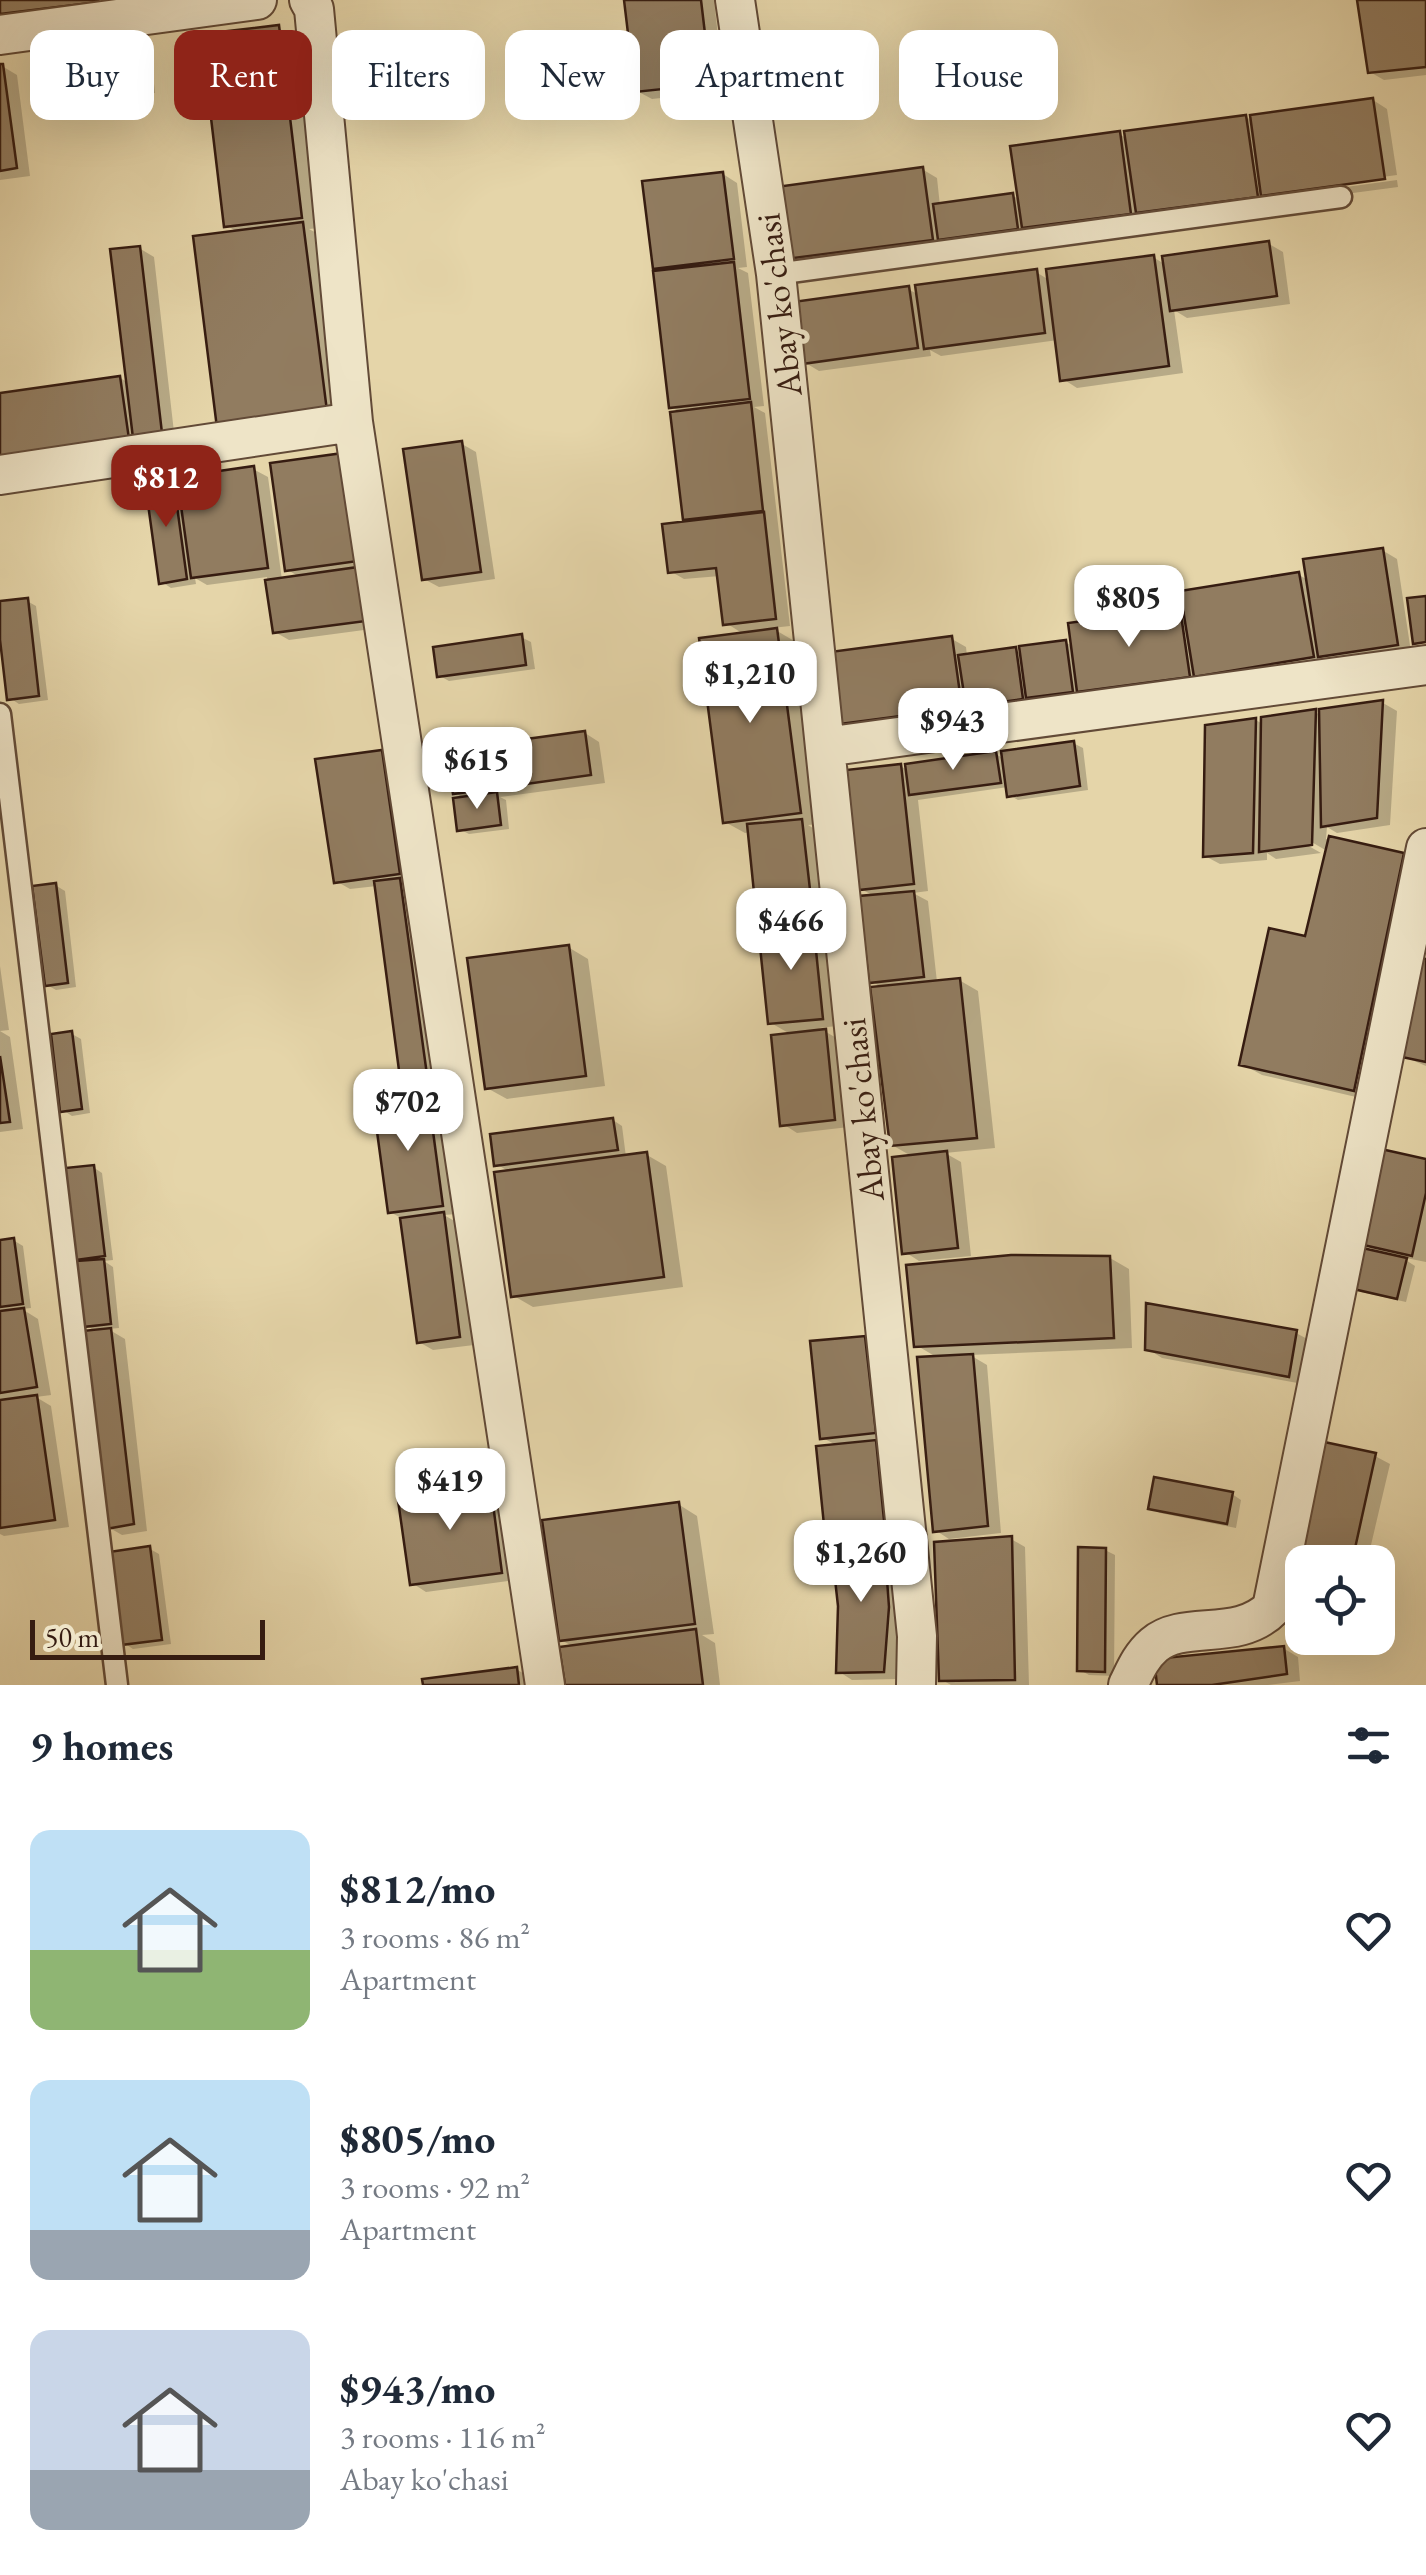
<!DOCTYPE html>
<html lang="en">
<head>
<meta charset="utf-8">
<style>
	body { margin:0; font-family:"EB Garamond",serif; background:#f6f6f7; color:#1f2937; height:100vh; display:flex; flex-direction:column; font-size:38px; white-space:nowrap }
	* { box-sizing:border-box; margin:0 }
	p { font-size:32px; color:#747a83 }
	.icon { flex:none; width:55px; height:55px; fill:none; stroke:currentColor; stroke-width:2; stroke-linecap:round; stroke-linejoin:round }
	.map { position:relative; height:1685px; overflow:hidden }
	.details { display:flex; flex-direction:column; background:#fff; flex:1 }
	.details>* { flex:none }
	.top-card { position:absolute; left:30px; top:30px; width:1368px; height:90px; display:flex; gap:20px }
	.tools { position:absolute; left:1285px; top:1545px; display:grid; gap:20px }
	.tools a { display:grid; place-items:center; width:110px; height:110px; border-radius:20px; background:#fff; box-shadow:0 10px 40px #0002; font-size:50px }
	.scale { position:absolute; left:30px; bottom:25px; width:235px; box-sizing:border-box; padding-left:10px; border:5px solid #361c11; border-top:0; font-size:28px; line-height:35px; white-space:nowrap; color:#361c11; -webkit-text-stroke:8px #eee4c7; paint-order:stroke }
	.price { position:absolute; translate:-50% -85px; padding:0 22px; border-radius:20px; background:#fff; color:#222; font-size:32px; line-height:65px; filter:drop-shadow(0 2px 5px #0008) }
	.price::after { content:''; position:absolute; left:50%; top:60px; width:30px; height:22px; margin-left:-15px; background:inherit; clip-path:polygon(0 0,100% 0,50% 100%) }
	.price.current { background:#8f2418; color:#fff }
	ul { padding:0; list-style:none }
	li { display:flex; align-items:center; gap:30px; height:250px; padding:0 30px }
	li span { display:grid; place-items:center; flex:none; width:280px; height:200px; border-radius:20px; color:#555 }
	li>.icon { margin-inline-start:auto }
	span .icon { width:120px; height:120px; fill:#fffc; stroke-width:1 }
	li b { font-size:42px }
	h2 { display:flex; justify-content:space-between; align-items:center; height:120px; padding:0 30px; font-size:42px }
	.chip { padding:0 35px; border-radius:20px; background:#fff; box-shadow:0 10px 40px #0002; font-size:35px; line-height:90px }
	.chip.current { background:#8f2418; color:#fff }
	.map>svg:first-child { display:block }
	.shadow { fill:#0003 }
	.building { fill:#917c60; stroke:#361c11; stroke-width:2.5 }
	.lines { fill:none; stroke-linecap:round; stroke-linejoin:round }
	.service-casing { stroke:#624a37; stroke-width:25 }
	.minor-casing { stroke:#624a37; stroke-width:42 }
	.service { stroke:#eee4c7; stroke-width:20 }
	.minor { stroke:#eee4c7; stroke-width:38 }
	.labels { text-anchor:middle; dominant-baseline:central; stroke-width:10; stroke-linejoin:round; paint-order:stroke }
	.street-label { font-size:35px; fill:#361c11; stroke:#eee4c7 }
</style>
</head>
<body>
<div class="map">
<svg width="1426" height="1685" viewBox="0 0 1426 1685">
	<rect width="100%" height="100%" fill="#e5d5a9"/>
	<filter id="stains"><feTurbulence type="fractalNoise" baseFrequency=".002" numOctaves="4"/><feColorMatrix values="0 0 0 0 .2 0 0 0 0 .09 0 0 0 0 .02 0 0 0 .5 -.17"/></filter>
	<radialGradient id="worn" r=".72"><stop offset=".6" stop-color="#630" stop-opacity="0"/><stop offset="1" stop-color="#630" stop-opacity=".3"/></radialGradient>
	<path class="shadow" d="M0,0H111L112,9L0,23Z
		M627,0H714L724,91L652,99L637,91Z
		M1360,0H1426V75L1384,80L1370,72Z
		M278,28L298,39L320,228L309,229L322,236L345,421L239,438V233L226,225Z
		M142,50L151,55L155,93L54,106L44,100Z
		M2,66L17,75L30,176L0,180Z
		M1373,100L1387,109L1397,175L1273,192V197L1397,180L1398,187L1039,235L1026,228L1027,233L803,266L788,258L922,169L937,178L940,206L1013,196L1021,200L1119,134L1128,139L1246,117L1253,121Z
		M723,174L737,183L747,267L738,268L748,273L764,406L754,407L765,413L790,626L772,628L796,642L820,824L808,825L816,830L826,923L814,925L827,932L837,1026L819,1028L840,1040L849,1127L797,1133L783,1124L792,1035L771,1023L773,928L760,920L750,832L745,833L725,822L745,635L726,623L720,576L684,579L670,571L694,523L685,518L682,413L671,407L665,273L655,267Z
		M1269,244L1283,252L1290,304L1187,318L1174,310L1183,373L1077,388L1063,379L1058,340L941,356L930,350L931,356L819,371L804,362L908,289L919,295L1036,272L1049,280L1153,257L1166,265Z
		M139,248L154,257L175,441L0,466V395L120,378L129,383Z
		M462,444L476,452L495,579L439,587L424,579Z
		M342,456L379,628L289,640L275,632L267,577L207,585L195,578L196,584L171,588L162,582L172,480L180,485L253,469L268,477L282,580L301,578L288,570Z
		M1382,550L1397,559L1411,652L1334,664L1326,659L1327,664L1094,699L1081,691L1082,696L1038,702L1031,698V703L857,731L842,723L952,639L966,647L967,656L1015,650L1023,654L1065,642L1074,647L1179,610L1186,614L1299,575L1308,580Z
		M27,601L36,606L48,700L19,704L10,698L0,604Z
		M521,637L531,642L535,669L449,681L440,676Z
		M1383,703L1397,711L1390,825L1337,833L1327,827L1326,839L1404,855L1423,866L1373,1101L1262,1075L1242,1064L1306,939L1327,851L1303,837L1300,841L1321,853L1276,859L1267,853V860L1220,864L1205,856L1256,720L1264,725L1315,712L1322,716V711Z
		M585,733L599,742L605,783L500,797L506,800L509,829L469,834L459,829L465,799L455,793Z
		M1073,743L1083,748L1088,790L1018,800L1009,795L1008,787L918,800L928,891L913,893L928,901L937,982L959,980L978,991L995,1148L945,1153L961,1162L971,1256L919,1261L905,1252L913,1157L892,1145L883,988L871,981L876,897L861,889L901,766L908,771L996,754L1004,759Z
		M381,752L396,761L413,881L404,883L414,889L440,1082L417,1085L403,1076L377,886L350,889L336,881Z
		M55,885L65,891L76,987L56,990L47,985Z
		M568,947L588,959L605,1086L507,1099L487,1088Z
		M1426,961V1066L1400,1055Z
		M0,966L9,1030L0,1031L10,1037L23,1129L0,1132Z
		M72,1034L81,1039L90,1113L72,1116L63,1110Z
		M428,1097L442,1105L457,1214L444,1215L458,1223L474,1345L433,1350L419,1342L403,1219L390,1212Z
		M613,1120L622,1126L626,1157L647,1155L666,1166L683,1287L533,1307L514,1296L510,1172L496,1164Z
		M1426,1161V1262L1401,1257L1415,1266L1406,1302L1361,1292L1352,1286L1381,1254L1362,1243Z
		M93,1167L102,1173L113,1260L104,1261L113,1267L119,1328L108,1329L125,1339L147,1531L122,1535L108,1527L97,1332L85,1325L86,1263L78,1258Z
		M13,1240L23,1246L31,1308L22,1309L38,1319L51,1395L36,1397L51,1406L69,1527L4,1536L0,1534V1242Z
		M1110,1258L1129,1269L1132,1348L970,1355L987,1365L1001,1533L949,1539L935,1530L938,1358L916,1345Z
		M1296,1333L1311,1341L1303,1384L1162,1358L1148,1349Z
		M864,1339L879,1347L889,1441L875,1442L890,1451L899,1537L879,1539L898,1549L902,1616L898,1679L852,1680L838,1671L845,1544L827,1534L838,1446L823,1438Z
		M1317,1443L1375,1456L1390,1464L1367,1562H1302V1600L1287,1591Z
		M489,1484L504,1492L515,1580L426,1592L412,1583Z
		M1232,1494L1241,1500L1236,1528L1160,1513L1151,1508Z
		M678,1504L697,1516L714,1634L702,1635L715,1643L720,1685H567L574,1647L561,1640Z
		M1011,1539L1025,1547L1029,1685H951L942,1680Z
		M150,1549L159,1554L171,1644L133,1649L124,1643Z
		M1105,1550L1115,1555L1114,1676L1089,1675L1080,1670Z
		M1283,1648L1298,1657L1300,1681L1268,1685H1160Z
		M516,1669L531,1678L532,1685H425Z"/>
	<path class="building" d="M0,0H98L99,2L0,14Z
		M624,0H701L711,84L635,92Z
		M1357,0H1426V67L1368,73Z
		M279,25L302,218L224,227L201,34Z
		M142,47L147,89L42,102L37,61Z
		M0,64H3L17,168L0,171Z
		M1373,98L1385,179L1261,196L1250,115Z
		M1246,115L1258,197L1136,213L1124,131Z
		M1120,131L1131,214L1022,228L1010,146Z
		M923,167L933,240L786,259L776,187Z
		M723,172L734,259L653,269L642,181Z
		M1013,193L1018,229L938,240L933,204Z
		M303,222L327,411L217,428L193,236Z
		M1269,241L1277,296L1170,311L1162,256Z
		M140,246L162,433L133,438L110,249Z
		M1154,255L1169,366L1060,381L1046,269Z
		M734,262L750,399L669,408L653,271Z
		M1037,269L1045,333L924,349L915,285Z
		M909,286L918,348L802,364L793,302Z
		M120,376L129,439L0,457V393Z
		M751,402L763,511L683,520L670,412Z
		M462,441L481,572L422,580L403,449Z
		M343,453L358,561L285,571L270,463Z
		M254,466L268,568L191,578L177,477Z
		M173,477L187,579L159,584L145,482Z
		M764,512L776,619L723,625L716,568L668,573L662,524Z
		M1383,548L1398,645L1318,657L1303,559Z
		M358,567L366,621L273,633L265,580Z
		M1299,572L1314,657L1194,677L1180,591Z
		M1426,596V642L1413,644L1407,598Z
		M28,598L39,696L7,700L0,640V601Z
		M1180,608L1190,677L1077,692L1068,623Z
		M777,628L801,813L723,823L699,638Z
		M522,634L526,665L437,677L433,647Z
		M952,636L962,708L840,724L830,652Z
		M1066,640L1073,692L1026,698L1019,646Z
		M1016,647L1023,699L966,707L958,655Z
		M1383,700L1377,818L1321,827L1319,709Z
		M1316,709L1312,845L1259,852L1261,717Z
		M1256,718L1253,853L1203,857L1205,725Z
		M585,731L591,775L453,794L446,750Z
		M1074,741L1080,786L1007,797L1001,751Z
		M382,750L400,874L334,883L315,759Z
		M996,751L1001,783L909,795L905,764Z
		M901,764L914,884L859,890L846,770Z
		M497,792L501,825L457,831L453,798Z
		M802,819L813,916L757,922L747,824Z
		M1329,836L1404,853L1354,1091L1239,1065L1269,928L1305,936Z
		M400,878L427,1075L400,1078L374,881Z
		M56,883L68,983L45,986L32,886Z
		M914,891L924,977L869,983L859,896Z
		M813,921L823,1019L768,1024L758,927Z
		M569,945L586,1076L485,1089L467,958Z
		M1418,957L1426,959V1062L1397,1056Z
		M960,978L977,1138L890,1146L870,987Z
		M826,1029L835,1120L780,1126L771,1035Z
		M72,1031L82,1109L60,1112L51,1034Z
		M0,1056L10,1122L0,1123Z
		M428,1094L443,1206L388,1213L373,1102Z
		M613,1118L618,1150L494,1166L490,1134Z
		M1381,1149L1426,1159V1193L1412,1256L1359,1244Z
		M947,1151L958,1248L902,1254L892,1157Z
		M647,1152L664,1277L511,1297L494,1172Z
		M94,1165L105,1256L76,1260L65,1168Z
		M444,1212L460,1337L417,1343L400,1218Z
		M14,1238L23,1304L0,1307V1240Z
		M1358,1247L1407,1258L1397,1299L1349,1288Z
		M1011,1255L1110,1256L1114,1338L914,1347L906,1265Z
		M104,1259L111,1324L83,1327L76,1261Z
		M1146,1303L1297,1330L1289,1377L1145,1350Z
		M24,1308L37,1387L0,1393V1311Z
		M111,1328L134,1524L106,1529L82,1331Z
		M865,1336L876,1433L820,1439L810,1341Z
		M973,1354L988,1526L933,1532L917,1357Z
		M37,1395L55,1520L0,1528V1400Z
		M876,1440L885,1530L825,1535L816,1446Z
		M1315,1440L1376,1453L1352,1562H1302V1598L1284,1593Z
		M1154,1477L1233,1492L1227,1524L1148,1509Z
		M490,1481L502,1573L410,1585L397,1493Z
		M679,1502L695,1624L559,1641L542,1520Z
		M1012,1536L1015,1680L939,1681L934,1542Z
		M884,1538L889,1607L884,1672L836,1673L838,1606L831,1543Z
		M150,1546L162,1640L121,1645L109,1552Z
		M1078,1547L1106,1548L1105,1672L1077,1671Z
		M696,1629L703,1685H565L559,1647Z
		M1284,1646L1287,1674L1212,1685H1157L1154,1659Z
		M517,1667L519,1685H423L422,1679Z"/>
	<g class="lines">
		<defs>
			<path id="service" d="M776,274L1341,197
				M0,714L117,1685"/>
			<path id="minor" d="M309,0L314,9L353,422L545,1685
				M735,0L776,274L917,1636L916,1685
				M0,35L257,0
				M0,475L353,422
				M825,747L1426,665
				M1128,1685C1135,1671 1141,1656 1154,1645C1184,1619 1238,1643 1272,1608L1426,848"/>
		</defs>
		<use href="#service" class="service-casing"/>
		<use href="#minor" class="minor-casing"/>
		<use href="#service" class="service"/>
		<use href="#minor" class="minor"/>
	</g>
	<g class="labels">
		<g class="street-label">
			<text transform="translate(778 305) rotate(-97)">Abay ko'chasi</text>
			<text transform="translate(862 1110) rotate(-96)">Abay ko'chasi</text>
		</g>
	</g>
	<rect width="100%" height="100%" filter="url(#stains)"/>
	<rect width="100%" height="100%" fill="url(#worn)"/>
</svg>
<div class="tools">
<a><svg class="icon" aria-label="locate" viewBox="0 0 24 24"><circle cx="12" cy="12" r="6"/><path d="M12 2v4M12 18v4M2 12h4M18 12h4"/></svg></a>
</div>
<div class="scale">50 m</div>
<b class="price current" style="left:166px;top:530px">$812</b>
<b class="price" style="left:1129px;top:650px">$805</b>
<b class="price" style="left:750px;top:726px">$1,210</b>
<b class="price" style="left:953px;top:773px">$943</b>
<b class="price" style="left:477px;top:812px">$615</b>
<b class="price" style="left:791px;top:973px">$466</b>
<b class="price" style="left:408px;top:1154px">$702</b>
<b class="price" style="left:450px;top:1533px">$419</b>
<b class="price" style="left:861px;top:1605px">$1,260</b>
<div class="top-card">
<a class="chip">Buy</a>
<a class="chip current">Rent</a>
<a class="chip">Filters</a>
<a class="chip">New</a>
<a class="chip">Apartment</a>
<a class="chip">House</a>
</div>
</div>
<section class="details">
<h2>9 homes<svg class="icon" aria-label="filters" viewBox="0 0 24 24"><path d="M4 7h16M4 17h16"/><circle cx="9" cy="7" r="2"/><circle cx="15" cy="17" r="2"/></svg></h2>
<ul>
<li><span style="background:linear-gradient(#bfe0f5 60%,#8fb573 0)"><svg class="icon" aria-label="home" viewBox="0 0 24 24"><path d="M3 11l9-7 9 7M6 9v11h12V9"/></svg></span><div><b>$812/mo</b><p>3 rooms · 86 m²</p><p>Apartment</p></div><svg class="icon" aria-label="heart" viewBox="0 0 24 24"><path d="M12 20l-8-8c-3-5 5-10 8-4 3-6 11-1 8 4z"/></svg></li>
<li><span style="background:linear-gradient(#bfe0f5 75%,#9aa5b1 0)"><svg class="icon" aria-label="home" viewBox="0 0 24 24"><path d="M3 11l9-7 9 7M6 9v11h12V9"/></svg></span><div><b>$805/mo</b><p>3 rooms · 92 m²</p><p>Apartment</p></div><svg class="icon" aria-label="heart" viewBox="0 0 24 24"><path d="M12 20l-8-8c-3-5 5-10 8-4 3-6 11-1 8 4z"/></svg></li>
<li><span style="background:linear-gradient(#c9d6e8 70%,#9aa5b1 0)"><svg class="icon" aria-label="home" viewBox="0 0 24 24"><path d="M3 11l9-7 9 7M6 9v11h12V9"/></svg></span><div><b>$943/mo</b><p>3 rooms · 116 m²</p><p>Abay ko'chasi</p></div><svg class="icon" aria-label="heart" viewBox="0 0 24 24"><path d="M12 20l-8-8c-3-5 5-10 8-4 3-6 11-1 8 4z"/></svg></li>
</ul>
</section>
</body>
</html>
